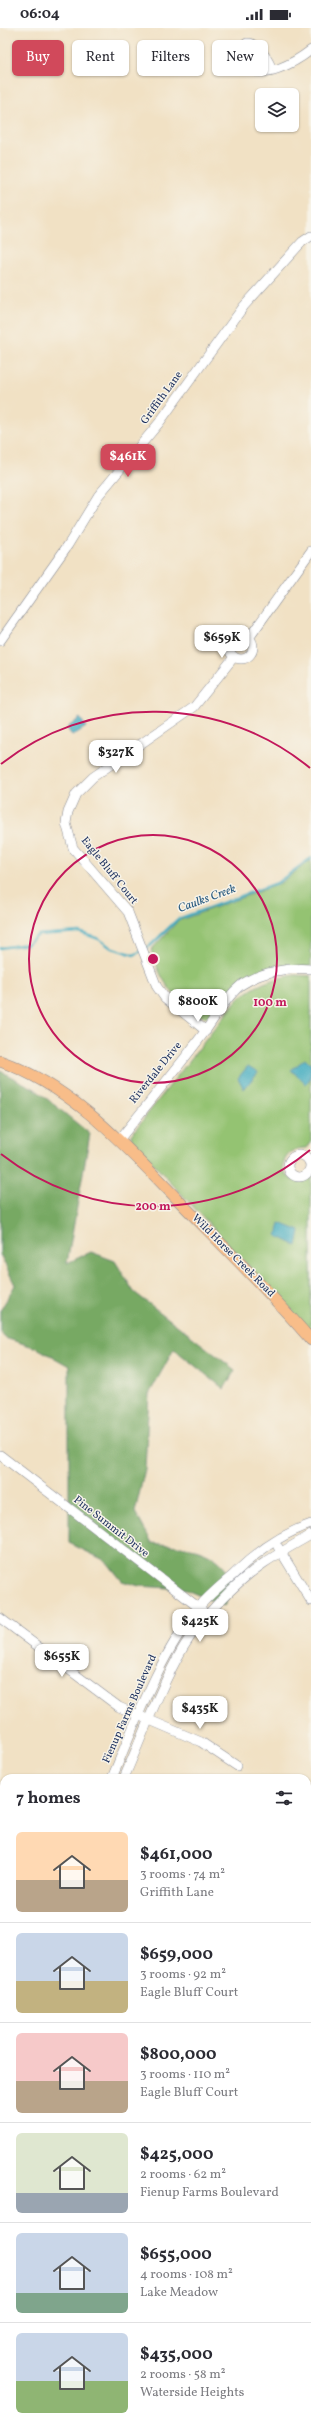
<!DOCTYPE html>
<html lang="en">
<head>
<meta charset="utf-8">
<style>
	body { margin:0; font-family:Vollkorn,serif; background:#f7f7f7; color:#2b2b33; height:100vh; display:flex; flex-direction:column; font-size:15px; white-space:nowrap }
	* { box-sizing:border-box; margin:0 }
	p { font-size:13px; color:#7c7c81 }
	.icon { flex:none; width:22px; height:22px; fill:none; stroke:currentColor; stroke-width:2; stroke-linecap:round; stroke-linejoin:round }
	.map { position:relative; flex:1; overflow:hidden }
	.side { position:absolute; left:0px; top:1746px; width:311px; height:656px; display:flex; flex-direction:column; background:#fff; border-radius:12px 12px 0 0; box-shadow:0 1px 3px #0004 }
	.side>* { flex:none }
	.top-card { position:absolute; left:12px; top:12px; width:287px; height:36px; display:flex; gap:8px }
	.controls { position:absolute; left:255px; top:60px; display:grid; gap:8px }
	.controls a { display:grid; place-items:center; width:44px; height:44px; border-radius:6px; background:#fff; box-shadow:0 1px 3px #0004; font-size:20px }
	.price { position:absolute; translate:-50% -34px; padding:0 9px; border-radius:8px; background:#fff; color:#222; font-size:13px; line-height:26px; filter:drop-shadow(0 1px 2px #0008) }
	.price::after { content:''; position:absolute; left:50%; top:24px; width:12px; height:9px; margin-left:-6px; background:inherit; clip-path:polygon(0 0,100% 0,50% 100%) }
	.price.on { background:#d1495b; color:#fff }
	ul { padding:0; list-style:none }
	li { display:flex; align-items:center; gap:12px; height:100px; padding:0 16px }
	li+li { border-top:1px solid #e1e1e2 }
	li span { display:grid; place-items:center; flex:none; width:112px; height:80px; border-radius:6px; color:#555 }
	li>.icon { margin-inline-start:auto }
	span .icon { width:48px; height:48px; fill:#fffc; stroke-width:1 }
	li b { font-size:17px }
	h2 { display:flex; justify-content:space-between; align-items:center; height:48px; padding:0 16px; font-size:17px }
	.chip { padding:0 14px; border-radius:6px; background:#fff; box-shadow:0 1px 3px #0004; font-size:14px; line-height:36px }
	.chip.on { background:#d1495b; color:#fff }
	.status { display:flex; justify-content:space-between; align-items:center; height:28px; padding:0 20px; background:#fff; direction:ltr }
	.status svg { height:11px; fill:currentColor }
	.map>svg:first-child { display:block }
	.green { fill:#94c372; stroke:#587968 }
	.forest { fill:#77a964; stroke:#496c61 }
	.water { fill:#40abc0; stroke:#2e6d8f }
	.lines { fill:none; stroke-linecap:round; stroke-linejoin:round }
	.stream { stroke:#40abc0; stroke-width:2.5 }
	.minor-casing { stroke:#868891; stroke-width:10 }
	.major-casing { stroke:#868891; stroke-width:12 }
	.minor { stroke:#fff; stroke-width:9 }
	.major { stroke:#f8bd89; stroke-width:11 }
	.ring { fill:none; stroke:#c2185b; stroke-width:2 }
	.labels { text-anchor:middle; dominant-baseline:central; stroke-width:3; stroke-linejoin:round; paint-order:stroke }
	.street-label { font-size:11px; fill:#1b2f5e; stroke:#f7f3e8 }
	.water-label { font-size:12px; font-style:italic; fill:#285a80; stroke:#f7f3e8 }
	.centre { fill:#c2185b; stroke:#f7f3e8; stroke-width:2 }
	.ring-label { font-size:12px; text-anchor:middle; font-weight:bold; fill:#c2185b; stroke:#f7f3e8; stroke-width:3; stroke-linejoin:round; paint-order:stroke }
</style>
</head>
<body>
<div class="status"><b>06:04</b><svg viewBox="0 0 49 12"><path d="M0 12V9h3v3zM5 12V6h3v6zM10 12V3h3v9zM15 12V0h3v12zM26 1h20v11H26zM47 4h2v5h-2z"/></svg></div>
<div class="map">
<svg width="311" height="2402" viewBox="0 0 311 2402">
	<rect width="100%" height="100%" fill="#f7f3e8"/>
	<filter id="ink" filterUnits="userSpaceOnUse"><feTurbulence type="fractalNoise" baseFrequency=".025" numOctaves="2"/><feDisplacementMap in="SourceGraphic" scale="8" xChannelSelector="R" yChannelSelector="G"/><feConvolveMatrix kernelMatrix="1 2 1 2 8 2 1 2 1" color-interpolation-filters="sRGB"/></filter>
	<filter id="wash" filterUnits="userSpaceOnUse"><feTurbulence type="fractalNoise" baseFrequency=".012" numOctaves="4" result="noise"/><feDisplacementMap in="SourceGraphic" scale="16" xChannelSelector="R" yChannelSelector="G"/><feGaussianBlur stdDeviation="0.9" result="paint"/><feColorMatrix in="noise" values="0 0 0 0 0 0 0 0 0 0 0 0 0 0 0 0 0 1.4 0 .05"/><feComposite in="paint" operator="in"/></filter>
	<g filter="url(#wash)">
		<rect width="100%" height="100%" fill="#f1e1c4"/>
		<path class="green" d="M311,832V938L268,941L210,988C197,994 171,965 165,954C159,945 155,933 151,922L178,893L279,856Z
			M295,947L311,948V1115L307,1120C286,1119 274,1141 293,1152L307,1151L311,1147V1305L132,1113L131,1107L237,972C257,956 270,951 295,947Z"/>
		<path class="forest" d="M0,1043L35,1061L90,1106L67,1235L91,1224L115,1233L134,1264L235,1342L224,1361L174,1321L149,1366L145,1441L135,1484L152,1515C191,1520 215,1517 236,1556L224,1578L184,1561L139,1558L122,1553L106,1533L69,1515V1338L37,1320L5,1310L0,1304V1283L15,1257L0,1226Z
			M311,2322V2402H198L201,2398H307V2323Z
			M0,2365L4,2366V2398H129L131,2402H0Z"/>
		<path class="water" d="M80,690L86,699L72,708L67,700Z
			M305,1031L311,1037V1049L306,1056L291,1042Z
			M248,1038L258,1044L244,1061L238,1050Z
			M280,1195L300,1203L297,1218L277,1208Z
			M311,1831V2286L307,2290V1832Z"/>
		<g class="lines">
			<path class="stream" d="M0,920L27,916L38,907L79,904L99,911L110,919L134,927L150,918L178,891L277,855L311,830"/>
		</g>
	</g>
	<g filter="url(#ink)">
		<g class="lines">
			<defs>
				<path id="minor" d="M272,41C268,32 259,14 247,15L242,19C239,25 241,32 245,37C261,55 297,33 311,22
					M229 619a12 12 0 1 1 24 0a12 12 0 1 1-24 0Z
					M249,610L311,523
					M0,613L68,517L98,468L159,395L244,278L302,214L311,208
					M206,1003L165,970L157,959L128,884L73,820L66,795L68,784L76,766L93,749L194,679L234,629
					M119,1112C148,1075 178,1040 206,1002C217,987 226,969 241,957C260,944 288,939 311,941
					M288 1138a11 11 0 1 1 22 0a11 11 0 1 1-22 0Z
					M0,1427L202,1582
					M278,1519L311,1573
					M0,1590L119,1679L201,1714L237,1738
					M112,1750C135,1695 160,1626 198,1580C208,1568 221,1557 233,1547C255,1525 281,1506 311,1496
					M124,1750C143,1707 159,1661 183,1620C200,1591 236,1554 264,1535C279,1525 295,1516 311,1507
					M0,1926L4,1917
					M0,2055L4,2060"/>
				<path id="major" d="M0,1033C76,1060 129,1122 184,1178C227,1222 271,1265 311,1312"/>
			</defs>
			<use href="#minor" class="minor-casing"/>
			<use href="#major" class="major-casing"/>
			<use href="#minor" class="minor"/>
			<use href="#major" class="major"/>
		</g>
	</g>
	<g class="ring">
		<circle cx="153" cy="931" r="124"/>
		<path d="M310 1122A247 247 0 0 1 1 1126M1 736A247 247 0 0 1 310 740"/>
	</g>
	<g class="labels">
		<g class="street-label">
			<text transform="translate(162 370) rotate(-54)">Griffith Lane</text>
			<text transform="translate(109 843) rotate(51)">Eagle Bluff Court</text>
			<text transform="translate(156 1045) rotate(-51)">Riverdale Drive</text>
			<text transform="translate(233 1228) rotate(45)">Wild Horse Creek Road</text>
			<text transform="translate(111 1499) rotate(38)">Pine Summit Drive</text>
			<text transform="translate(130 1681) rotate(-66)">Fienup Farms Boulevard</text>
		</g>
		<g class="water-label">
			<text transform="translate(207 871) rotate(-20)">Caulks Creek</text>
		</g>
	</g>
	<circle cx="153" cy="931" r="6" class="centre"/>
	<g class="ring-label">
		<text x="270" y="978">100 m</text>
		<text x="153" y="1182">200 m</text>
	</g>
</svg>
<div class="controls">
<a><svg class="icon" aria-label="layers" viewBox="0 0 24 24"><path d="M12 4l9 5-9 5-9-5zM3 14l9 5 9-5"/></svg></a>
</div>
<b class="price on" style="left:128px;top:450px">$461K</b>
<b class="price" style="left:222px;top:631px">$659K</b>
<b class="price" style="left:116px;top:746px">$327K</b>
<b class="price" style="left:198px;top:995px">$800K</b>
<b class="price" style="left:200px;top:1615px">$425K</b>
<b class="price" style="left:62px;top:1650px">$655K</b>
<b class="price" style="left:200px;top:1702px">$435K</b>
<div class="top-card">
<a class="chip on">Buy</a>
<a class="chip">Rent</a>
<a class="chip">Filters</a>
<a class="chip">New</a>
</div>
<section class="side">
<h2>7 homes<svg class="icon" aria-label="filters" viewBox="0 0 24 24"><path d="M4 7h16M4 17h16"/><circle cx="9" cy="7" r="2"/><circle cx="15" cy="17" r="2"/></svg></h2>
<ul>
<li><span style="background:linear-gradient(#ffd9b3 60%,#b9a48a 0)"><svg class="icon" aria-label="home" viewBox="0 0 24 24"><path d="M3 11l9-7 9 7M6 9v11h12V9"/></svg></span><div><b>$461,000</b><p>3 rooms · 74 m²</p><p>Griffith Lane</p></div></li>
<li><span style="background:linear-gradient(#c9d6e8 60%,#c2b280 0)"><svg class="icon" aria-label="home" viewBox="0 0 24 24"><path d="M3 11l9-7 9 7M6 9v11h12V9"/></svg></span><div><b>$659,000</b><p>3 rooms · 92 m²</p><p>Eagle Bluff Court</p></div></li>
<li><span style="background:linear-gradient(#f6c9c9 60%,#b9a48a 0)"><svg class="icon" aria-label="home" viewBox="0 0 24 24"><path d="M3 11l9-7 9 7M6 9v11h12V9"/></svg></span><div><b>$800,000</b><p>3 rooms · 110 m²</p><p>Eagle Bluff Court</p></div></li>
<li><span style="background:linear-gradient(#dfe7d0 75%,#9aa5b1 0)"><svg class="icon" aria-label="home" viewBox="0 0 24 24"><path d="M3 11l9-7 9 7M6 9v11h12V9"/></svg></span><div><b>$425,000</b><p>2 rooms · 62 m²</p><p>Fienup Farms Boulevard</p></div></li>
<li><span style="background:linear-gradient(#c9d6e8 75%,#7fa58c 0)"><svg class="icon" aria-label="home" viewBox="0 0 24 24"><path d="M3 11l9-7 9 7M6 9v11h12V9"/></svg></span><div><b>$655,000</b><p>4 rooms · 108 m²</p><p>Lake Meadow</p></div></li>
<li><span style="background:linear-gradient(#c9d6e8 60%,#8fb573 0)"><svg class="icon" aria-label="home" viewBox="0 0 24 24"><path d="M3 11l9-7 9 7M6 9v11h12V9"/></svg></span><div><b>$435,000</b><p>2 rooms · 58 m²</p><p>Waterside Heights</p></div></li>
</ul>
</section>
</div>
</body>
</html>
